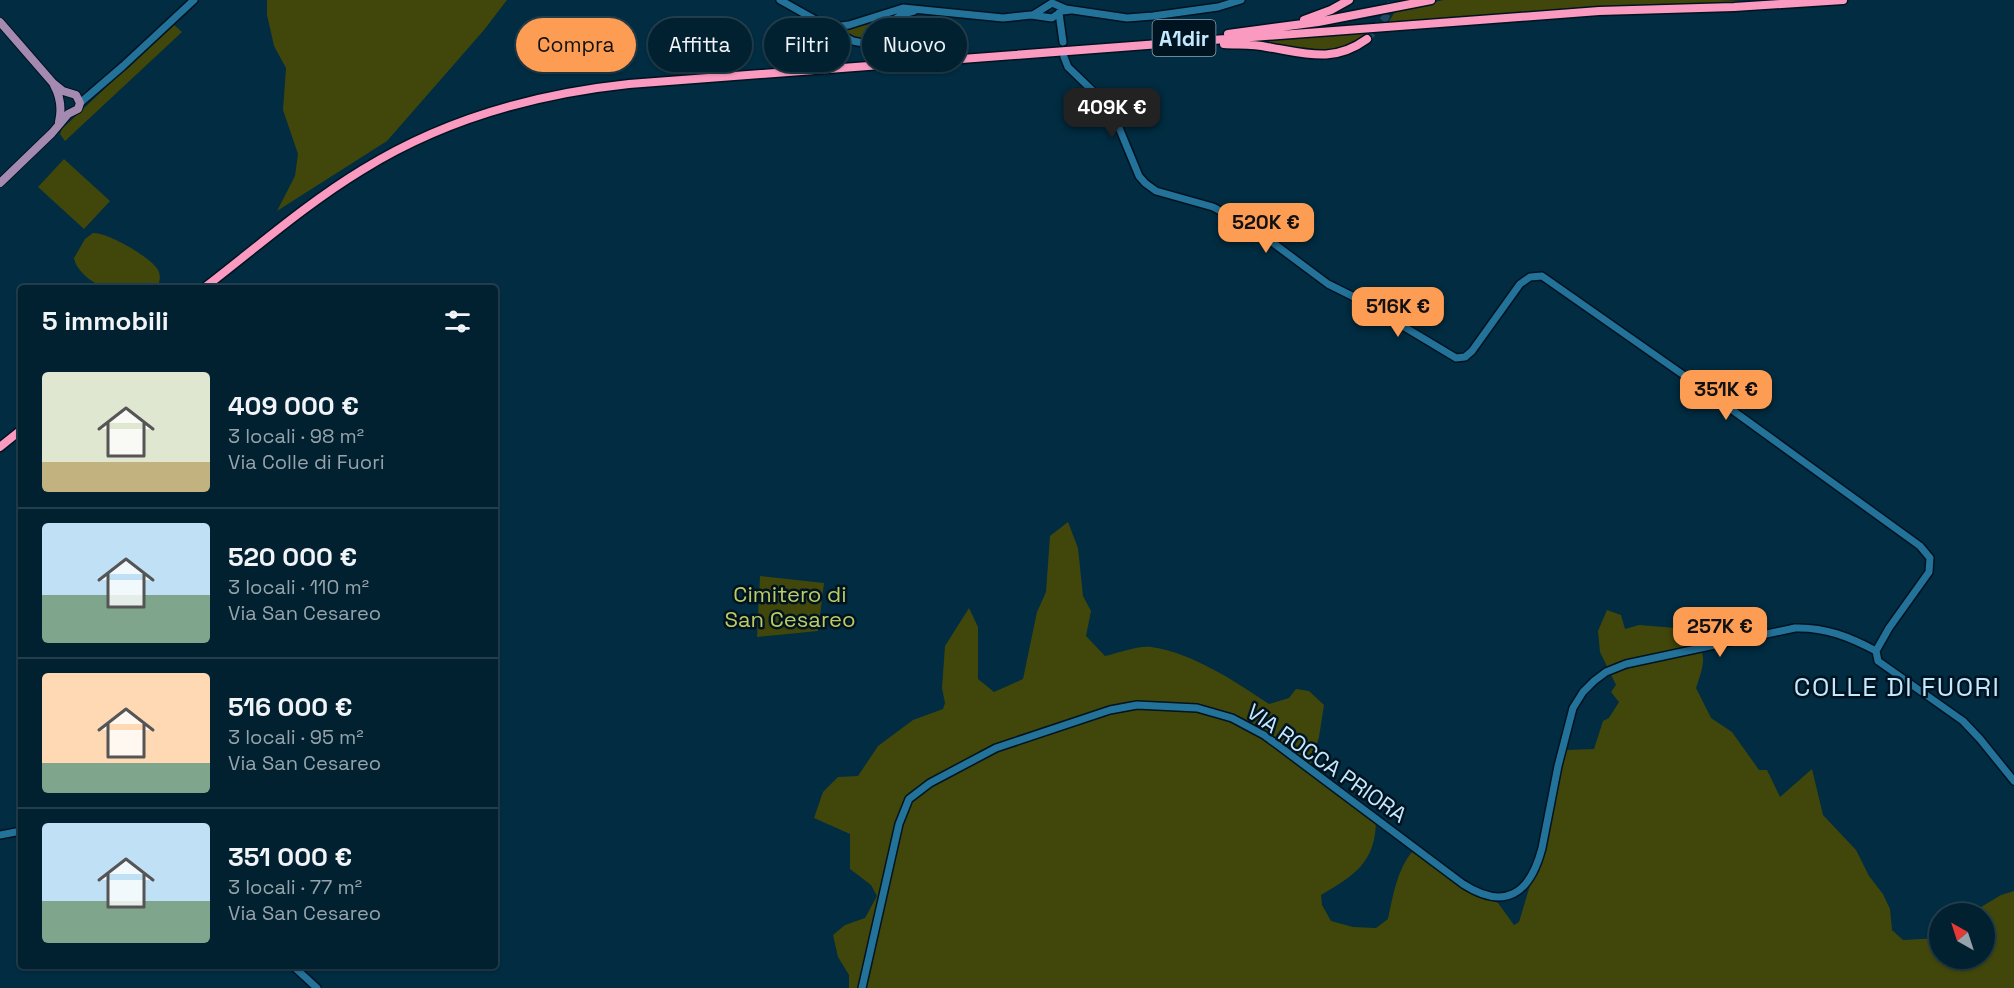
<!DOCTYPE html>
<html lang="it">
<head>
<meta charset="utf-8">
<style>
	body { margin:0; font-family:"Space Grotesk",sans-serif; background:#0b2939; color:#f1f3f6; height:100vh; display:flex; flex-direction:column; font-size:22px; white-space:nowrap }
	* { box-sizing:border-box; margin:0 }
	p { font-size:20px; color:#96a3ab }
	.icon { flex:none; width:33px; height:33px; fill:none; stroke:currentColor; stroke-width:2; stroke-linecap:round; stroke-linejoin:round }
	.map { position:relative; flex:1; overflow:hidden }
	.panel { position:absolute; left:18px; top:285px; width:480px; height:684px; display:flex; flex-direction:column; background:#012131; border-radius:6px; box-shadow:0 2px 4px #0004,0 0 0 2px #233e4d }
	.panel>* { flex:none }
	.guide { position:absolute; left:516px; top:18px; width:570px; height:54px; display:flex; gap:12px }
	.needle { width:39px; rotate:321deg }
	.buttons { position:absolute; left:1929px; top:903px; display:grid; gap:12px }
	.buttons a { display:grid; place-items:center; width:66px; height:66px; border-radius:50%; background:#012131; box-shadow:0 2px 4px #0004,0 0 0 2px #233e4d; font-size:30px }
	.price { position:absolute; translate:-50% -51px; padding:0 14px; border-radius:12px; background:#fd9d54; color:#111; font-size:20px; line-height:39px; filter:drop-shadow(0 2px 3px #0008) }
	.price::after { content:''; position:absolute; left:50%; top:36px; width:18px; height:14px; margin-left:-9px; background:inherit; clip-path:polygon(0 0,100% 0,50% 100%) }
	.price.on { background:#222; color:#fff }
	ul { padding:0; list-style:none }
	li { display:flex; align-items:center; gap:18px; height:150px; padding:0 24px }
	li+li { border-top:2px solid #233e4d }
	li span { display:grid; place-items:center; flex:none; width:168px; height:120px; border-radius:6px; color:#555 }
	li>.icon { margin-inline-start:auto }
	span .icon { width:72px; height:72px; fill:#fffc; stroke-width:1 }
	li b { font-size:26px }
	h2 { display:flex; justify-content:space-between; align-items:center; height:72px; padding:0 24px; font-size:26px }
	.chip { padding:0 21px; border-radius:27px; background:#012131; box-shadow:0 2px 4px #0004,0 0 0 2px #233e4d; font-size:21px; line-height:54px }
	.chip.on { background:#fd9d54; color:#111 }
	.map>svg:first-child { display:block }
	.green { fill:#41470a }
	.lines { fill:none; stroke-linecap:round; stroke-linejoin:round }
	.highway-tunnel { stroke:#1e485d; stroke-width:8; stroke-dasharray:8 4; stroke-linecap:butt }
	.secondary-casing { stroke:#001320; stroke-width:10 }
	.primary-casing { stroke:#001320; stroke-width:10 }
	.highway-casing { stroke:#001320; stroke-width:11 }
	.secondary { stroke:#22729a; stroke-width:7 }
	.primary { stroke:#a48ab1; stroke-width:8 }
	.highway { stroke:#fb9ac0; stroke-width:8 }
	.labels { text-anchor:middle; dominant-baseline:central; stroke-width:5; stroke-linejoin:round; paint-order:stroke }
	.shield { fill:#001320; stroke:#89a8bb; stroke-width:1.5 }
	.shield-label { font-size:21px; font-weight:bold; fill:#c4e8fe }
	.park-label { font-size:22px; fill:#bdcb62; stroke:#001320 }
	.street-label { font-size:22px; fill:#c4e8fe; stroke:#001320 }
	.quarter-label { font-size:26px; letter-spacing:1.5px; fill:#c4e8fe; stroke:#001320 }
</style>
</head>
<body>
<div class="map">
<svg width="2014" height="988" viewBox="0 0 2014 988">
	<rect width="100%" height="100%" fill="#012c41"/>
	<path class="green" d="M267,0H507L484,30L387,141L277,211L295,176L298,154L283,110L286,68L274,46L267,15Z
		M1444,0H1720L1760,2L1606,8L1388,23L1396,10Z
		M883,16L891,20L882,37L856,41L840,32L844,29Z
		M173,24L182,32L65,141L60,134L62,129Z
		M1370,32L1360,40L1341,50L1303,52L1257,41Z
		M64,159L110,201L84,229L38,187Z
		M93,233C107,232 151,257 158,270C161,276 160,282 157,288C142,288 123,291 108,288C95,286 76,271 74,258L85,239Z
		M1068,522L1078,548L1083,596L1091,611L1086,636L1105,656C1117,653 1140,645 1151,647C1191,652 1236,682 1269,704L1289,698L1296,689L1309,691L1324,705L1319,737L1309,769L1376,819C1376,862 1355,875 1321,895L1322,905L1331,921L1353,927L1376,928L1388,919C1393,896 1397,870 1412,852L1433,861L1468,888L1498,903L1514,925L1519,922L1540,852L1566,750L1594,749L1603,721L1609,718L1619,702L1611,692L1616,685L1600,652L1598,631L1607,610L1621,615L1625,629L1639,625L1688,629C1707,655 1706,658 1696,688L1711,718L1732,732L1759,770H1767L1780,797L1812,769L1823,815L1856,850L1869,876L1883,894L1890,909L1892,930L1903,940L1939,938L1940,958H1984V914L1971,913L2001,895L2014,891V988H849V975L838,957L833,935L845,925L865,918L877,896L871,885L850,869V834L814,818L823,792L838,777L858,776L878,746L913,720L943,709L945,703L942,688L945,646L969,608L978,627V679L994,692L1023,679L1037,612L1046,592L1050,536Z
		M760,576L824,583L818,631L757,637Z"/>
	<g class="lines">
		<path class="highway-tunnel" d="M1367,39L1385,18L1393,0"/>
		<defs>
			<path id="secondary" d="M780,0L853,41L863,43L883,39L894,20L903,14L914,11
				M1059,13L1063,42
				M1033,15L1052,3L1066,9L1127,18L1153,16L1218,7L1241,0
				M825,26L833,27L849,25L903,8L1003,18L1031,15L1052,18L1062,11L1071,10
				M1064,57L1068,67L1095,93L1115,118L1139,176L1145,183L1156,191L1213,207L1239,221L1265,237L1328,284L1356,298L1456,358L1465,357L1472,351L1520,284L1530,277L1542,276L1692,381L1920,546L1930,558L1929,572L1889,628L1876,651L1878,661L1963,721L1980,739L2014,781
				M80,103L123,66L194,0
				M0,835L21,831
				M293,966L317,988
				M862,988L899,824L909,799L930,783L996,748L1110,710L1137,705L1197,708L1232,718L1264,735L1279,746L1463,884C1505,911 1530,894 1542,848L1558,766L1573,708L1583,692L1594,681L1606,672L1626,664L1795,628C1825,627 1850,637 1876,651"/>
			<path id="primary" d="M0,22L53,83L63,91L76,95L80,103L78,109L68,114L52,133L0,183
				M54,85C60,96 62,109 59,122"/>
			<path id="highway" d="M1304,20L1331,10L1349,0
				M1228,34L1318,22L1431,0
				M1224,44C1238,45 1253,44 1267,47C1305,53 1333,64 1367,39
				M204,288C256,248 306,204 362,170C444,119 534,94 629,84L1599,11L1734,7L1843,0
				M0,447L21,430"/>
		</defs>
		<use href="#secondary" class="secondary-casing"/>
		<use href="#primary" class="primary-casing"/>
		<use href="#highway" class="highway-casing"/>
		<use href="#secondary" class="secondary"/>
		<use href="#primary" class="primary"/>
		<use href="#highway" class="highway"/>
	</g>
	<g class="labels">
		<rect class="shield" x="1152.5" y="20" width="63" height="36" rx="4.5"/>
		<g class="shield-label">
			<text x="1184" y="38">A1dir</text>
		</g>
		<g class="park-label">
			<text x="790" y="594">Cimitero di<tspan x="790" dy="25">San Cesareo</tspan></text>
		</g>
		<g class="street-label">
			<text transform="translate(1327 763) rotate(35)">VIA ROCCA PRIORA</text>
		</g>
		<g class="quarter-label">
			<text x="1897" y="687">COLLE DI FUORI</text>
		</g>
	</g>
</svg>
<div class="buttons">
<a><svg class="needle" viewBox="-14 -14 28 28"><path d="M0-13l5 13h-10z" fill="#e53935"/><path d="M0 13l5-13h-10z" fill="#96a3ab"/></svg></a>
</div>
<b class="price on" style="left:1112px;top:139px">409K €</b>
<b class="price" style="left:1266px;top:254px">520K €</b>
<b class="price" style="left:1398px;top:338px">516K €</b>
<b class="price" style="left:1726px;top:421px">351K €</b>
<b class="price" style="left:1720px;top:658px">257K €</b>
<div class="guide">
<a class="chip on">Compra</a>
<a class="chip">Affitta</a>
<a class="chip">Filtri</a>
<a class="chip">Nuovo</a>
</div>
<section class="panel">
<h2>5 immobili<svg class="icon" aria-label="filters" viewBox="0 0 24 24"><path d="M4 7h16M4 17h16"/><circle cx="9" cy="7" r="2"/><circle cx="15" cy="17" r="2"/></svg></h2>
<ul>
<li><span style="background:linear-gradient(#dfe7d0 75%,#c2b280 0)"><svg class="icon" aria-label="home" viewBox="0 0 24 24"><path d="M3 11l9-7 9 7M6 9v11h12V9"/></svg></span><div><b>409 000 €</b><p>3 locali · 98 m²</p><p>Via Colle di Fuori</p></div></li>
<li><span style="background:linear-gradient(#bfe0f5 60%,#7fa58c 0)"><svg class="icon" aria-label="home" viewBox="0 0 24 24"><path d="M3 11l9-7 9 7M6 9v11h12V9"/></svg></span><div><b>520 000 €</b><p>3 locali · 110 m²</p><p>Via San Cesareo</p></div></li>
<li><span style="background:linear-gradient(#ffd9b3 75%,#7fa58c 0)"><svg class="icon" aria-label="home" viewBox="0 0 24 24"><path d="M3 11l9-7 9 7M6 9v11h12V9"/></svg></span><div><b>516 000 €</b><p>3 locali · 95 m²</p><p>Via San Cesareo</p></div></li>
<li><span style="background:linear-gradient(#bfe0f5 65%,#7fa58c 0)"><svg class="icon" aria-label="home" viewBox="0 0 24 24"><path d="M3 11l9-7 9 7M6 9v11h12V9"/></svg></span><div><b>351 000 €</b><p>3 locali · 77 m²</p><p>Via San Cesareo</p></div></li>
</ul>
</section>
</div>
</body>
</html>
